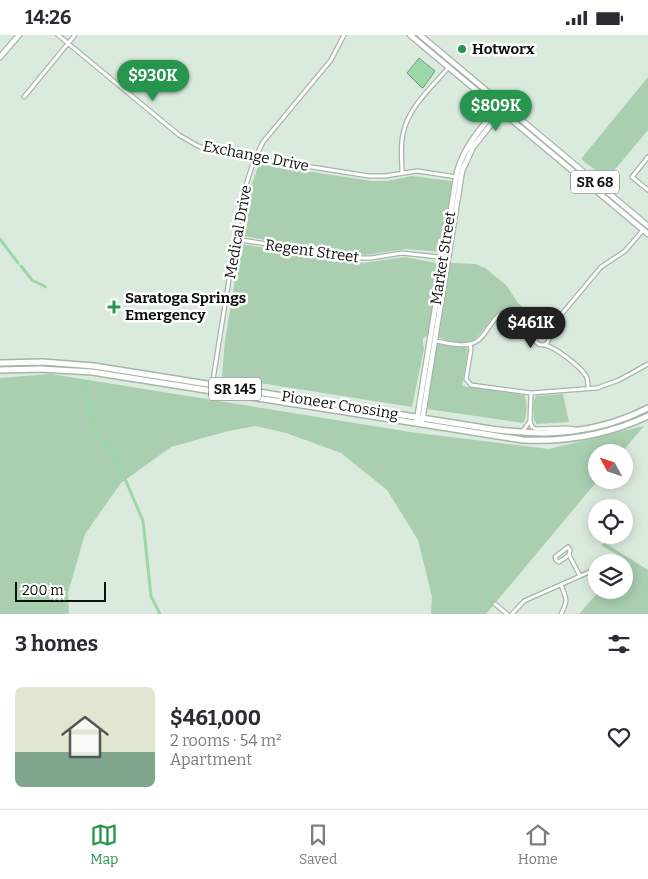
<!DOCTYPE html>
<html lang="en">
<head>
<meta charset="utf-8">
<style>
	body { margin:0; font-family:Bitter,serif; background:#f7f7f7; color:#2b2b33; height:100vh; display:flex; flex-direction:column; font-size:19px; white-space:nowrap }
	* { box-sizing:border-box; margin:0 }
	p { font-size:16px; color:#7c7c81 }
	.icon { flex:none; width:28px; height:28px; fill:none; stroke:currentColor; stroke-width:2; stroke-linecap:round; stroke-linejoin:round }
	.map { position:relative; height:579px; overflow:hidden }
	.side { display:flex; flex-direction:column; background:#fff; flex:1 }
	.side>* { flex:none }
	.needle { width:32px; rotate:310deg }
	.controls { position:absolute; left:588px; top:409px; display:grid; gap:10px }
	.controls a { display:grid; place-items:center; width:45px; height:45px; border-radius:50%; background:#fff; box-shadow:0 2px 12px #0003; font-size:25px }
	.scale { position:absolute; left:15px; bottom:12px; width:91px; box-sizing:border-box; padding-left:5px; border:2px solid #0d120e; border-top:0; font-size:14px; line-height:18px; white-space:nowrap; color:#0d120e; -webkit-text-stroke:4px #fff; paint-order:stroke }
	.price { position:absolute; translate:-50% -42px; padding:0 11px; border-radius:18px; background:#27954e; color:#fff; font-size:16px; line-height:32px; filter:drop-shadow(0 1px 2px #0008) }
	.price::after { content:''; position:absolute; left:50%; top:30px; width:15px; height:11px; margin-left:-8px; background:inherit; clip-path:polygon(0 0,100% 0,50% 100%) }
	.price.current { background:#222; color:#fff }
	ul { padding:0; list-style:none }
	li { display:flex; align-items:center; gap:15px; height:125px; padding:0 15px }
	li span { display:grid; place-items:center; flex:none; width:140px; height:100px; border-radius:8px; color:#555 }
	li>.icon { margin-inline-start:auto }
	span .icon { width:60px; height:60px; fill:#fffc; stroke-width:1 }
	li b { font-size:21px }
	h2 { display:flex; justify-content:space-between; align-items:center; height:60px; padding:0 15px; font-size:21px }
	.status { display:flex; justify-content:space-between; align-items:center; height:35px; padding:0 25px; background:#fff; direction:ltr }
	.status svg { height:14px; fill:currentColor }
	.tabs { display:flex; justify-content:space-around; align-items:center; height:70px; border-top:1px solid #e1e1e2; background:#fff; font-size:14px; color:#7c7c81 }
	.tabs a { display:grid; justify-items:center; gap:2px }
	.tabs .current { color:#27954e }
	.map>svg:first-child { display:block }
	.green { fill:#a9ceb0 }
	.water { fill:#9bd7a8; stroke:#709c7a }
	.lines { fill:none; stroke-linecap:round; stroke-linejoin:round }
	.canal { stroke:#9bd7a8; stroke-width:3 }
	.minor-casing { stroke:#a6b5a8; stroke-width:5.5 }
	.major-casing { stroke:#a6b5a8; stroke-width:7 }
	.highway-casing { stroke:#a6b5a8; stroke-width:8 }
	.minor { stroke:#fff; stroke-width:3 }
	.major { stroke:#fff; stroke-width:4.5 }
	.highway { stroke:#fff; stroke-width:5 }
	.poi-dot { fill:#27954e; stroke:#fff; stroke-width:2 }
	.labels { text-anchor:middle; dominant-baseline:central; stroke-width:5; stroke-linejoin:round; paint-order:stroke }
	.shield { fill:#fff; stroke:#565956; stroke-width:1 }
	.shield-label { font-size:14px; font-weight:bold; fill:#0d120e }
	.poi-label { font-size:15px; font-weight:bold; fill:#0d120e; stroke:#fff; text-anchor:start }
	.street-label { font-size:15px; fill:#0d120e; stroke:#fff }
</style>
</head>
<body>
<div class="status"><b>14:26</b><svg viewBox="0 0 49 12"><path d="M0 12V9h3v3zM5 12V6h3v6zM10 12V3h3v9zM15 12V0h3v12zM26 1h20v11H26zM47 4h2v5h-2z"/></svg></div>
<div class="map">
<svg width="648" height="579" viewBox="0 0 648 579">
	<rect width="100%" height="100%" fill="#daebdd"/>
	<path class="green" d="M648,42V95L607,144L581,124Z
		M259,129L372,146H387L412,141L452,146L442,217L406,214L365,220L332,216L330,213L323,212L321,214L242,201L249,157Z
		M241,209L319,222L321,224L328,225L330,223L363,228L405,222L436,228L439,230L429,300L423,303V308L424,314L412,372L222,342L225,305Z
		M451,227L452,228L475,229L485,233L506,250L518,268L547,292L542,295C527,294 519,275 506,274C494,273 483,302 470,307C464,310 457,307 451,306C446,305 441,304 437,301L449,228Z
		M439,309L465,312L468,315L462,351L524,360C528,366 527,383 523,388L427,374L435,312Z
		M51,339L410,397L549,414L644,391L622,417L596,418V445H598L486,579H431L432,562L418,505L387,455L341,418L286,398L256,391L228,396L171,412L121,448L85,499L68,558L69,579H0V343Z
		M563,359L569,387L536,389V387L534,386C534,378 532,367 536,361Z
		M605,508L648,535V579H579L600,555H624V528L616,527L619,521L601,510Z"/>
	<path class="water" d="M419,23L435,36L423,53L421,52L407,38Z"/>
	<g class="lines">
		<path class="canal" d="M0,204L18,228
			M21,231L32,245L42,250
			M44,251L45,252
			M84,347L95,395L117,425L143,486L151,561L160,579"/>
		<defs>
			<path id="minor" d="M58,0L179,100L198,111L222,118L369,141H385L417,136L457,142
				M24,62L75,0
				M648,122L632,142L648,155
				M402,138C402,125 400,111 403,99C408,72 433,51 449,32
				M235,204L353,223H371L402,218L448,223
				M535 303a7 7 0 1 1 14 0a7 7 0 1 1-14 0Z
				M548,301L551,292L601,232L625,216L643,195
				M435,306C445,307 459,312 470,309C487,306 490,280 507,276C517,279 531,292 535,303
				M470,309L471,314L466,344L471,350L531,358L597,353L619,345L648,329
				M544,310C554,311 581,332 586,341C588,345 588,349 588,353
				M212,351L242,163L253,128L263,107L331,25L344,0
				M530,386L532,392L536,394L568,393L575,394
				M523,396L530,386L531,358
				M569,520L559,527L556,525L555,522L568,512L570,515L569,520L580,541
				M495,569L507,579
				M512,579L524,566L596,534
				M561,579C568,566 567,564 561,550"/>
			<path id="major" d="M410,0L648,199
				M420,0L648,191
				M0,22L19,0
				M417,385L457,137C465,109 483,91 501,69
				M422,386L462,136L473,112L505,72"/>
			<path id="highway" d="M0,328L43,327L94,331L491,394C546,402 597,399 648,373
				M0,335L40,334L92,337L523,405C567,407 608,400 648,381"/>
		</defs>
		<use href="#minor" class="minor-casing"/>
		<use href="#major" class="major-casing"/>
		<use href="#highway" class="highway-casing"/>
		<use href="#minor" class="minor"/>
		<use href="#major" class="major"/>
		<use href="#highway" class="highway"/>
	</g>
	<g class="poi-dot">
		<circle cx="462" cy="14" r="5"/>
		<path d="M111.5 264.5h5v5h5v5h-5v5h-5v-5h-5v-5h5z"/>
	</g>
	<g class="labels">
		<g class="shield">
			<rect x="571" y="135.5" width="48" height="23" rx="4"/>
			<rect x="209" y="342.5" width="52" height="23" rx="4"/>
		</g>
		<g class="shield-label">
			<text x="595" y="147">SR 68</text>
			<text x="235" y="354">SR 145</text>
		</g>
		<g class="poi-label">
			<text x="472" y="14">Hotworx</text>
			<text x="125" y="263">Saratoga Springs<tspan x="125" dy="17">Emergency</tspan></text>
		</g>
		<g class="street-label">
			<text transform="translate(256 121) rotate(11)">Exchange Drive</text>
			<text transform="translate(238 197) rotate(-80)">Medical Drive</text>
			<text transform="translate(312 216) rotate(8)">Regent Street</text>
			<text transform="translate(443 223) rotate(-81)">Market Street</text>
			<text transform="translate(340 370) rotate(9)">Pioneer Crossing</text>
		</g>
	</g>
</svg>
<div class="controls">
<a><svg class="needle" viewBox="-14 -14 28 28"><path d="M0-13l5 13h-10z" fill="#e53935"/><path d="M0 13l5-13h-10z" fill="#7c7c81"/></svg></a>
<a><svg class="icon" aria-label="locate" viewBox="0 0 24 24"><circle cx="12" cy="12" r="6"/><path d="M12 2v4M12 18v4M2 12h4M18 12h4"/></svg></a>
<a><svg class="icon" aria-label="layers" viewBox="0 0 24 24"><path d="M12 4l9 5-9 5-9-5zM3 14l9 5 9-5"/></svg></a>
</div>
<div class="scale">200 m</div>
<b class="price" style="left:153px;top:67px">$930K</b>
<b class="price" style="left:496px;top:97px">$809K</b>
<b class="price current" style="left:531px;top:314px">$461K</b>
</div>
<section class="side">
<h2>3 homes<svg class="icon" aria-label="filters" viewBox="0 0 24 24"><path d="M4 7h16M4 17h16"/><circle cx="9" cy="7" r="2"/><circle cx="15" cy="17" r="2"/></svg></h2>
<ul>
<li><span style="background:linear-gradient(#dfe7d0 65%,#7fa58c 0)"><svg class="icon" aria-label="home" viewBox="0 0 24 24"><path d="M3 11l9-7 9 7M6 9v11h12V9"/></svg></span><div><b>$461,000</b><p>2 rooms · 54 m²</p><p>Apartment</p></div><svg class="icon" aria-label="heart" viewBox="0 0 24 24"><path d="M12 20l-8-8c-3-5 5-10 8-4 3-6 11-1 8 4z"/></svg></li>
</ul>
</section>
<nav class="tabs">
<a class="current"><svg class="icon" aria-label="map" viewBox="0 0 24 24"><path d="M3 6l6-2 6 2 6-2v14l-6 2-6-2-6 2zM9 4v14M15 6v14"/></svg>Map</a>
<a><svg class="icon" aria-label="saved" viewBox="0 0 24 24"><path d="M7 4h10v16l-5-4-5 4z"/></svg>Saved</a>
<a><svg class="icon" aria-label="home" viewBox="0 0 24 24"><path d="M3 11l9-7 9 7M6 9v11h12V9"/></svg>Home</a>
</nav>
</body>
</html>
